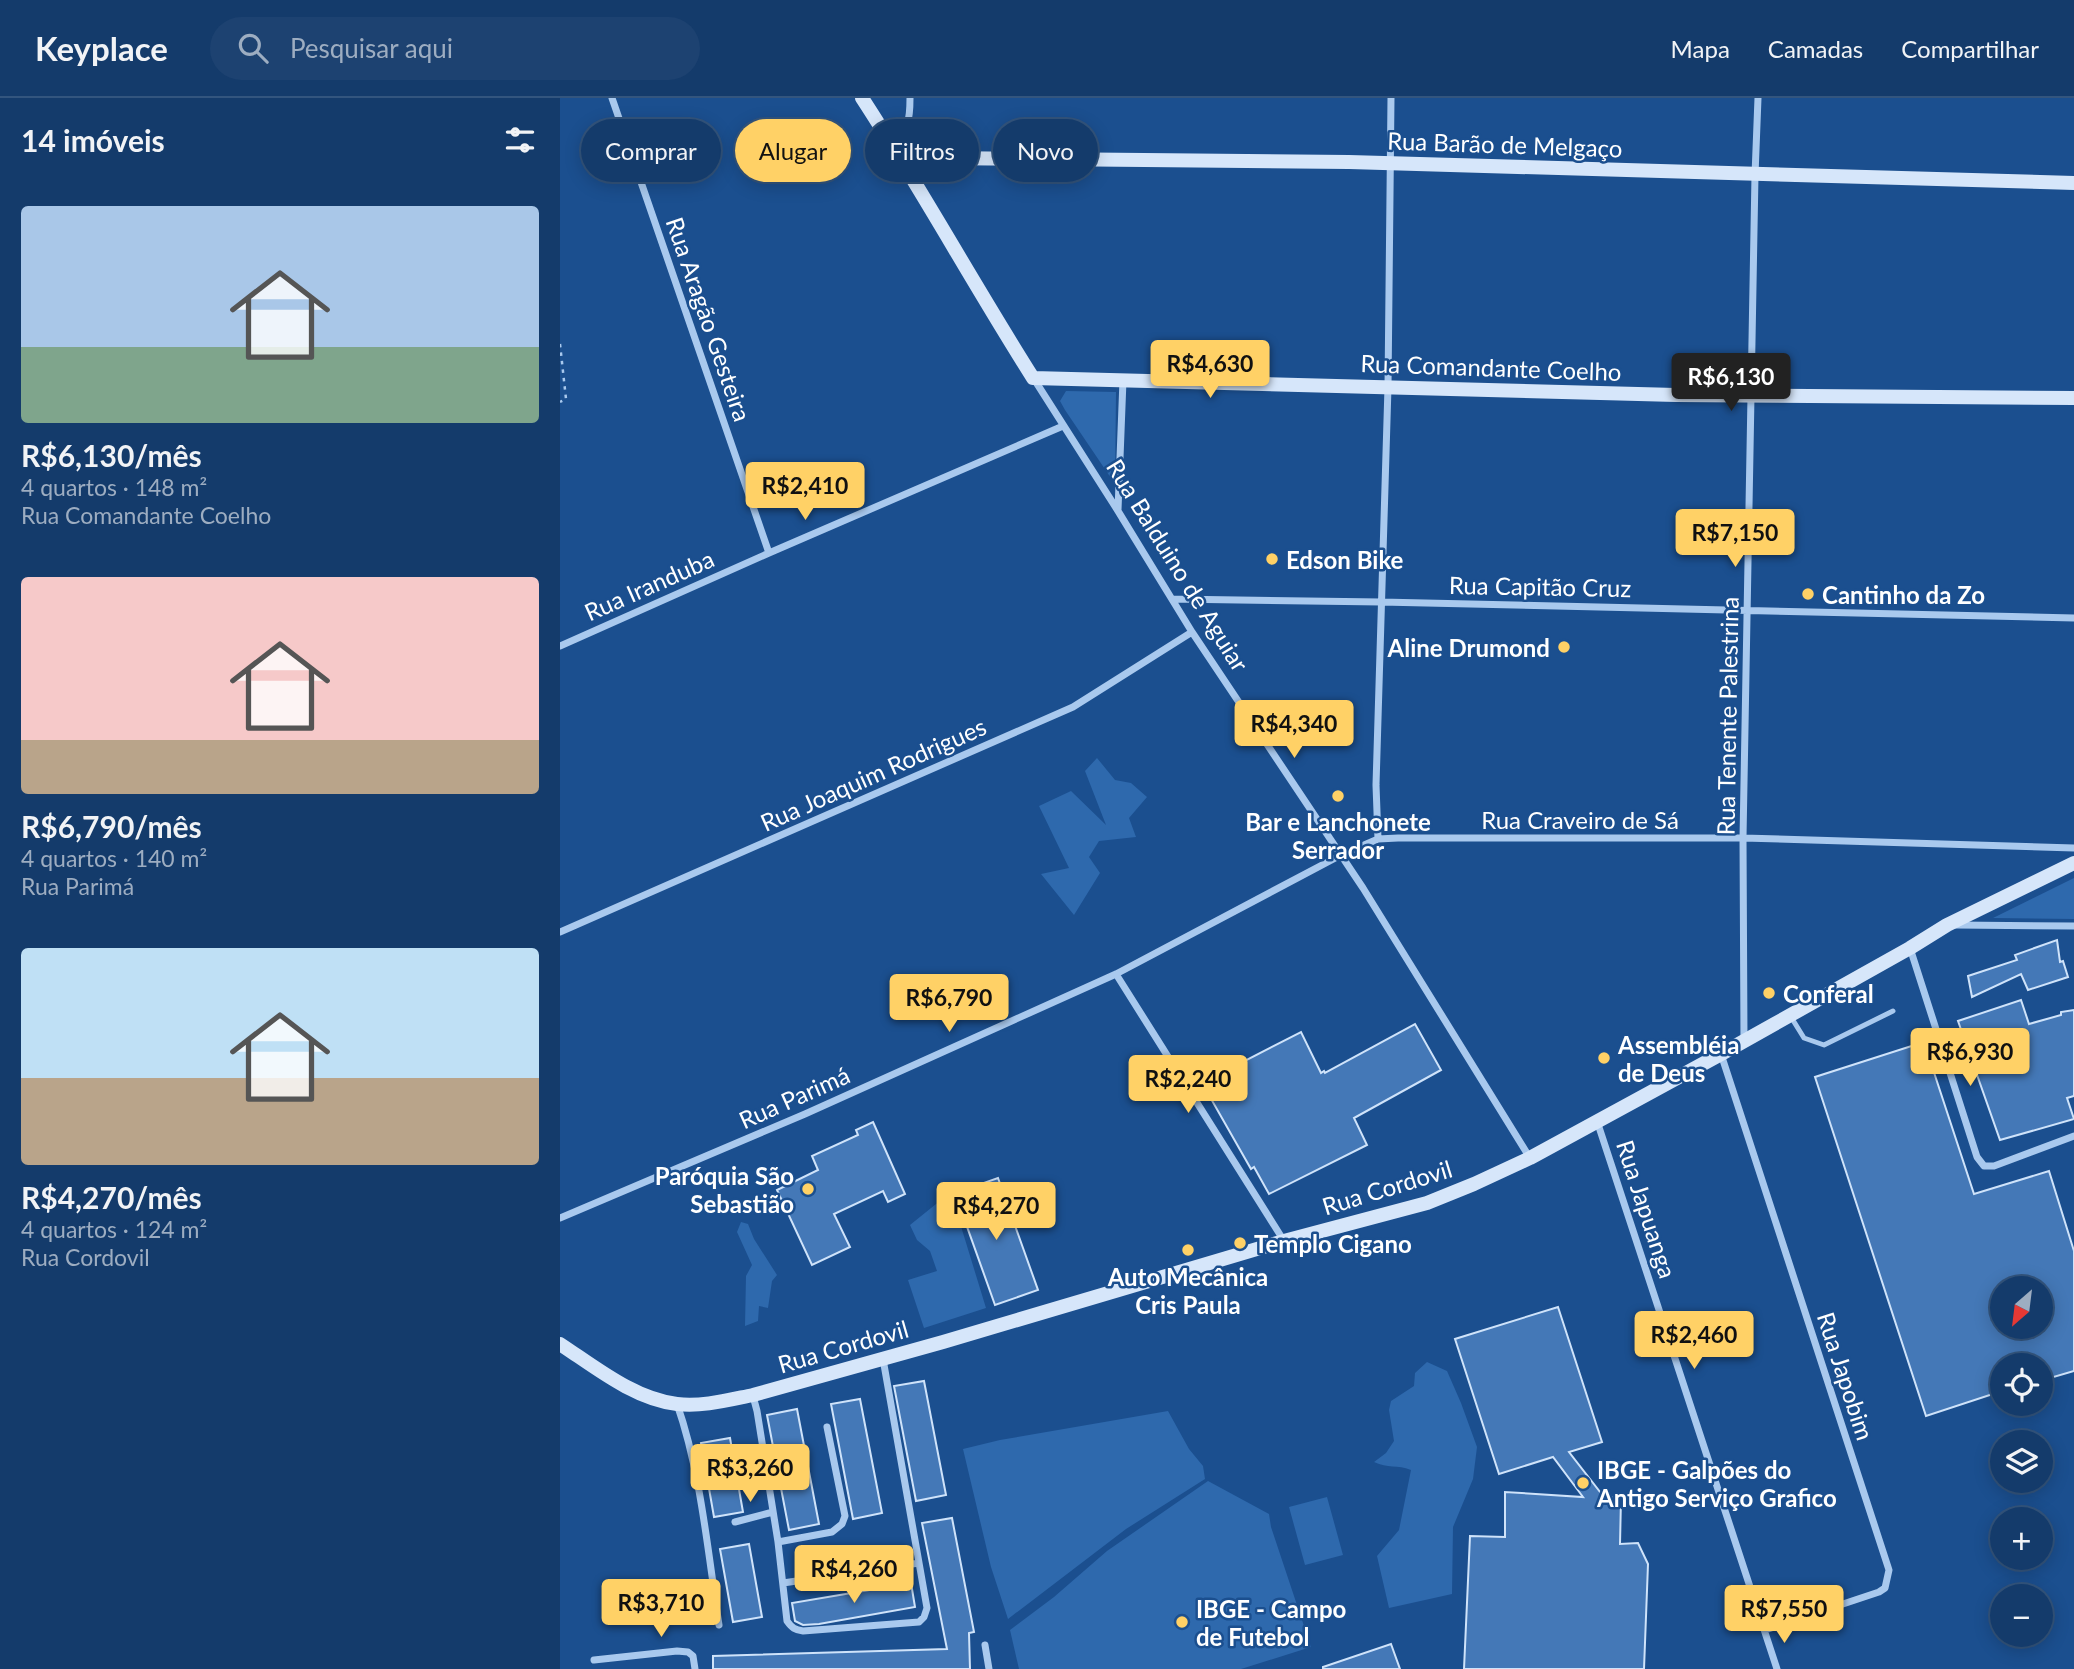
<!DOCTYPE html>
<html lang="pt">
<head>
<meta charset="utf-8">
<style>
	body { margin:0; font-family:Lato,sans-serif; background:#1d4271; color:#f1f3f6; height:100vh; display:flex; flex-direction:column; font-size:26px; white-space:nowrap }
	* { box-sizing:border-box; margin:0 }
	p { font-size:23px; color:#9dadc1 }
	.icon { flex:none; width:38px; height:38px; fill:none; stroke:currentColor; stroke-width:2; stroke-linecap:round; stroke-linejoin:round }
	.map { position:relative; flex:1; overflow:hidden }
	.details { display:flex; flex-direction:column; background:#143b6b; width:560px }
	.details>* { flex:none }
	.hud { position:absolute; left:21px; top:21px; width:665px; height:63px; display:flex; gap:14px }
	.needle { width:46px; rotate:208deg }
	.buttons { position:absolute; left:1430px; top:1178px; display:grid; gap:14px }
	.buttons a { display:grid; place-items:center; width:63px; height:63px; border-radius:50%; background:#143b6b; box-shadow:0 4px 18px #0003,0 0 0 2px #33557e; font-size:35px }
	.price { position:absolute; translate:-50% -60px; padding:0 16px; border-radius:7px; background:#ffd166; color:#111; font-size:23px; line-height:46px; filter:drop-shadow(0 2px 4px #0008) }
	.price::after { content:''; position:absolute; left:50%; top:42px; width:21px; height:16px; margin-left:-10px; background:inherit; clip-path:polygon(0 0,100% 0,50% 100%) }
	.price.on { background:#222; color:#fff }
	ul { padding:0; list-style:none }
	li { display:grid; align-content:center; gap:14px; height:371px; padding:0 21px }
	li span { display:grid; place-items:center; height:217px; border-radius:7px; color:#555 }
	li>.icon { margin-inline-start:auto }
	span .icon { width:126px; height:126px; fill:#fffc; stroke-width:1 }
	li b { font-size:30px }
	h2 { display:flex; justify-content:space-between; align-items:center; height:84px; padding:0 21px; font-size:30px }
	.pill { padding:0 24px; border-radius:32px; background:#143b6b; box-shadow:0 4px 18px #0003,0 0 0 2px #33557e; font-size:24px; line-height:63px }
	.pill.on { background:#ffd166; color:#111 }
	header { display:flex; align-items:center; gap:42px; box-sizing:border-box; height:98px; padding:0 35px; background:#143b6b; border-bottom:2px solid #33557e }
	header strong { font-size:33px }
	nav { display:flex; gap:38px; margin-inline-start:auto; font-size:24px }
	.search { width:490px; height:63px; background:#1d4271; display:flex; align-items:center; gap:18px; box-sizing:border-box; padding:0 24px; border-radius:38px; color:#9dadc1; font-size:26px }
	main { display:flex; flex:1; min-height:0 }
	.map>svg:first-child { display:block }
	.green { fill:#2e69ad }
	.building { fill:#4478b7; stroke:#cfe3fa; stroke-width:2; fill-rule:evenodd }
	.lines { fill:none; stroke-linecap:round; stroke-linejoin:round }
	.path { stroke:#a9c9ee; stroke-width:2.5; stroke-dasharray:3.5 5; stroke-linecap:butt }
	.lane { stroke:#a9c9ee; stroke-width:5 }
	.street { stroke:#a9c9ee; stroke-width:7 }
	.secondary { stroke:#d6e6fa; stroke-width:14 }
	.poi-dot { fill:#ffd166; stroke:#1b4f8f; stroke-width:2.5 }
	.labels { text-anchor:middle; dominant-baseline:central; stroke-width:5; stroke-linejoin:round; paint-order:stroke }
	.street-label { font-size:24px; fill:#fff; stroke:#1b4f8f }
	.poi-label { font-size:24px; font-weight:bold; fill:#fff; stroke:#1b4f8f; text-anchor:start }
</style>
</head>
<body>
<header>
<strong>Keyplace</strong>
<div class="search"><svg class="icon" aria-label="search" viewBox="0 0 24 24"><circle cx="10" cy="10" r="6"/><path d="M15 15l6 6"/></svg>Pesquisar aqui</div>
<nav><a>Mapa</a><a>Camadas</a><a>Compartilhar</a></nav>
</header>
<main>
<section class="details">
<h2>14 imóveis<svg class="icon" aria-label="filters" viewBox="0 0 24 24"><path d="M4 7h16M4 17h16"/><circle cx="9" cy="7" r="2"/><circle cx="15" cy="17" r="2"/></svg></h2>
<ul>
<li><span style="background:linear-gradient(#a9c7e8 65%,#7fa58c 0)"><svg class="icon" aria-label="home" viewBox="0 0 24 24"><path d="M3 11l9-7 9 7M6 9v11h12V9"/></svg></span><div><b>R$6,130/mês</b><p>4 quartos · 148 m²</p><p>Rua Comandante Coelho</p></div></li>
<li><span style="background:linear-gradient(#f6c9c9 75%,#b9a48a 0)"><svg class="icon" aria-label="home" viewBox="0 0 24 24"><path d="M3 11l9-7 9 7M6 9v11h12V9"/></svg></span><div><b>R$6,790/mês</b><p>4 quartos · 140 m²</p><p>Rua Parimá</p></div></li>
<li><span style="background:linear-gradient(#bfe0f5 60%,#b9a48a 0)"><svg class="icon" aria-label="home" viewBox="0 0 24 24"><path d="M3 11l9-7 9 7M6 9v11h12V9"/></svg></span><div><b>R$4,270/mês</b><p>4 quartos · 124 m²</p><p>Rua Cordovil</p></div></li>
</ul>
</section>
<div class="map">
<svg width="1514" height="1571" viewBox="0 0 1514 1571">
	<rect width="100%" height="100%" fill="#1b4f8f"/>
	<path class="green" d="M506,293L556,294L555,386L505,312L500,303Z
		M537,660L555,682L571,685L587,699L569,720L576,739L539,743L529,759L540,775L514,817L481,776L509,770L479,708L511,693L546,727L525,673Z
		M1514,780V821L1433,820Z
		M392,1099L426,1210L364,1230L348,1182L377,1173L370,1153L357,1142L350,1127L381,1102Z
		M181,1124L188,1126L194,1141L217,1177L212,1183L208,1210L199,1208L198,1223L185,1228L186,1178L192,1167L177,1134Z
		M867,1264L887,1273L901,1305L917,1349L913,1381L893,1429L892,1496L829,1510L817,1458L839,1432L851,1372C837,1366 828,1371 814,1364L826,1355L834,1343L829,1312L831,1303L854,1288L855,1275Z
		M608,1313L629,1351L643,1368L645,1381L566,1431L448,1521L431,1469L403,1351L440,1342Z
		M648,1383L709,1416L711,1429L751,1549L681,1571H459L450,1532L494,1499L547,1453Z
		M767,1399L783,1457L745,1467L729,1409Z"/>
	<path class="building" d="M1497,842L1500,864L1503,863L1508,879L1468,892L1461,876L1412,899L1408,878L1457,862L1455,857Z
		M1461,902L1469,926L1501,917V914L1514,912V998L1507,1000L1514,1021L1440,1042L1398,923Z
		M855,926L881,972L794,1020L807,1047L709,1096L694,1069L691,1071L642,985L741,934L761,975L764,973L765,975Z
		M1364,944L1414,1096L1489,1073L1514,1153V1273L1480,1283V1267H1442V1293L1366,1318L1255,979ZM1442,1190H1480V1228H1442Z
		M313,1024L345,1096L328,1104L323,1093L274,1116L290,1149L252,1167L217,1092L258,1072L252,1058L298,1037L296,1032Z
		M438,1080L478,1192L435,1207L395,1095Z
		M998,1209L1042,1344L1009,1354L1044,1399L1061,1400L1060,1446L1078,1445L1088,1466L1084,1571H904L910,1438L945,1439V1394L1023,1399L993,1359L939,1376L895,1241Z
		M364,1283L386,1397L356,1403L334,1288Z
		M300,1301L322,1415L293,1421L271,1306Z
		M237,1311L259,1426L229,1432L207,1317Z
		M170,1340L183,1414L154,1419L141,1345Z
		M392,1420L414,1534L409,1535L410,1571H153V1558L387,1551L362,1425Z
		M189,1446L202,1519L173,1524L160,1451Z
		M351,1485L355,1509L259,1526L243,1527L235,1523L232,1505Z
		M831,1546L840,1571H763V1569Z"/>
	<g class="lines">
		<path class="path" d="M0,246L6,301L0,304"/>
		<path class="lane" d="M1231,919L1244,940L1264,947L1333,913"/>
		<path class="street" d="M52,0L209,455
			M347,28L351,43L357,52
			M331,44C349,30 350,22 350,0
			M474,281L558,413L632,534L803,790L970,1060
			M558,412L563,282
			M612,501L821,504L1514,520
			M0,548L209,455L503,328
			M818,741L816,687L828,289L831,0
			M1396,827L1514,828
			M0,834L513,609L632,534
			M1350,850L1417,1059L1424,1068H1434L1514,1038
			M556,876L724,1143
			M1184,942L1183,740L1195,77L1198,0
			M1161,956L1329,1472L1325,1490L1319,1494L1205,1532
			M1037,1023L1217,1571
			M0,1120L245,1016L556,876L781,757L818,741L838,740H1183L1514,750
			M193,1298L197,1313L218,1444L227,1523C232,1530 235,1532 243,1533L359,1524L364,1519L367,1510L323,1261
			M117,1306C141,1374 148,1456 159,1527
			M175,1424L213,1414
			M218,1444L272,1434L282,1426L285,1418L267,1329
			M223,1485L359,1465
			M425,1547L429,1571
			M34,1562L117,1553L128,1554L133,1558L135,1571"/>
		<path class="secondary" d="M302,0C362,92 414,187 473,280L1116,297L1514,300
			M334,49L374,60L789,64L1514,85
			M0,1246C35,1269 74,1301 117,1306C142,1309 168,1302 193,1297L383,1244L724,1143L867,1105L914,1086L970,1060L1161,956L1350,850L1387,827L1514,765"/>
	</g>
	<g class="poi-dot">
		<circle cx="712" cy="461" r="7"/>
		<circle cx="1248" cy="496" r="7"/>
		<circle cx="1004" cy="549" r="7"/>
		<circle cx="778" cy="698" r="7"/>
		<circle cx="1209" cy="895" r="7"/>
		<circle cx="1044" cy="960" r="7"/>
		<circle cx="248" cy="1091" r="7"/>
		<circle cx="680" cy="1145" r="7"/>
		<circle cx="628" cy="1152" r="7"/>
		<circle cx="1023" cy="1385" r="7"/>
		<circle cx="622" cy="1524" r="7"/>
	</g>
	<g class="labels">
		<g class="street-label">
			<text transform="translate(945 46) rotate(2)">Rua Barão de Melgaço</text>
			<text transform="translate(149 221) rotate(71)">Rua Aragão Gesteira</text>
			<text transform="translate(931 269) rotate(2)">Rua Comandante Coelho</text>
			<text transform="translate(618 467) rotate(58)">Rua Balduino de Aguiar</text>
			<text transform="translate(89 487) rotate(-24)">Rua Iranduba</text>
			<text transform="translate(980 488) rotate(1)">Rua Capitão Cruz</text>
			<text transform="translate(1167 618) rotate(-89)">Rua Tenente Palestrina</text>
			<text transform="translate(313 676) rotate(-24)">Rua Joaquim Rodrigues</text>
			<text x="1020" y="721">Rua Craveiro de Sá</text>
			<text transform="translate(234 999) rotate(-24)">Rua Parimá</text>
			<text transform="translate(827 1089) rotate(-17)">Rua Cordovil</text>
			<text transform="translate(1087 1111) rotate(72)">Rua Japuanga</text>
			<text transform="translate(283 1248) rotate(-16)">Rua Cordovil</text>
			<text transform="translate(1286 1278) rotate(72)">Rua Japobim</text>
		</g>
		<g class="poi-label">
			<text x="726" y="461">Edson Bike</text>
			<text x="1262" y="496">Cantinho da Zo</text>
			<text x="990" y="549" text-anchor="end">Aline Drumond</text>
			<text x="778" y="723" text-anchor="middle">Bar e Lanchonete<tspan x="778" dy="28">Serrador</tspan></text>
			<text x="1223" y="895">Conferal</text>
			<text x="1058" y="946">Assembléia<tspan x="1058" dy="28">de Deus</tspan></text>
			<text x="234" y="1077" text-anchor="end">Paróquia São<tspan x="234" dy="28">Sebastião</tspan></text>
			<text x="694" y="1145">Templo Cigano</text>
			<text x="628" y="1178" text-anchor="middle">Auto Mecânica<tspan x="628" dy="28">Cris Paula</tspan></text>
			<text x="1037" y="1371">IBGE - Galpões do<tspan x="1037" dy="28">Antigo Serviço Grafico</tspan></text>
			<text x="636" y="1510">IBGE - Campo<tspan x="636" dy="28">de Futebol</tspan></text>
		</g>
	</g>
</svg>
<div class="buttons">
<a><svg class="needle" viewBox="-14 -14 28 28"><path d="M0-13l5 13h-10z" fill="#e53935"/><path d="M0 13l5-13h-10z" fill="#9dadc1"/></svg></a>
<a><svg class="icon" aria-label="locate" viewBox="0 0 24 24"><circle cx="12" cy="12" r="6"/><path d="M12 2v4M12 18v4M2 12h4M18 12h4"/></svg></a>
<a><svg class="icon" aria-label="layers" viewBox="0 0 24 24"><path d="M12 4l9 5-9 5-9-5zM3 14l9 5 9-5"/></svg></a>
<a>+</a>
<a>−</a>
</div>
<b class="price" style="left:650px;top:302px">R$4,630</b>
<b class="price on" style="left:1171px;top:315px">R$6,130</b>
<b class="price" style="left:245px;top:424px">R$2,410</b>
<b class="price" style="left:1175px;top:471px">R$7,150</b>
<b class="price" style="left:734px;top:662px">R$4,340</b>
<b class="price" style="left:389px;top:936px">R$6,790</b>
<b class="price" style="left:1410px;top:990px">R$6,930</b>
<b class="price" style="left:628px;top:1017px">R$2,240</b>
<b class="price" style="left:436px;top:1144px">R$4,270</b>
<b class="price" style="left:1134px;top:1273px">R$2,460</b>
<b class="price" style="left:190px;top:1406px">R$3,260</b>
<b class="price" style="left:294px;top:1507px">R$4,260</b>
<b class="price" style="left:101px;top:1541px">R$3,710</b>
<b class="price" style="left:1224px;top:1547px">R$7,550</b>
<div class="hud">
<a class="pill">Comprar</a>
<a class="pill on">Alugar</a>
<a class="pill">Filtros</a>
<a class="pill">Novo</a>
</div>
</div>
</main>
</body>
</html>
